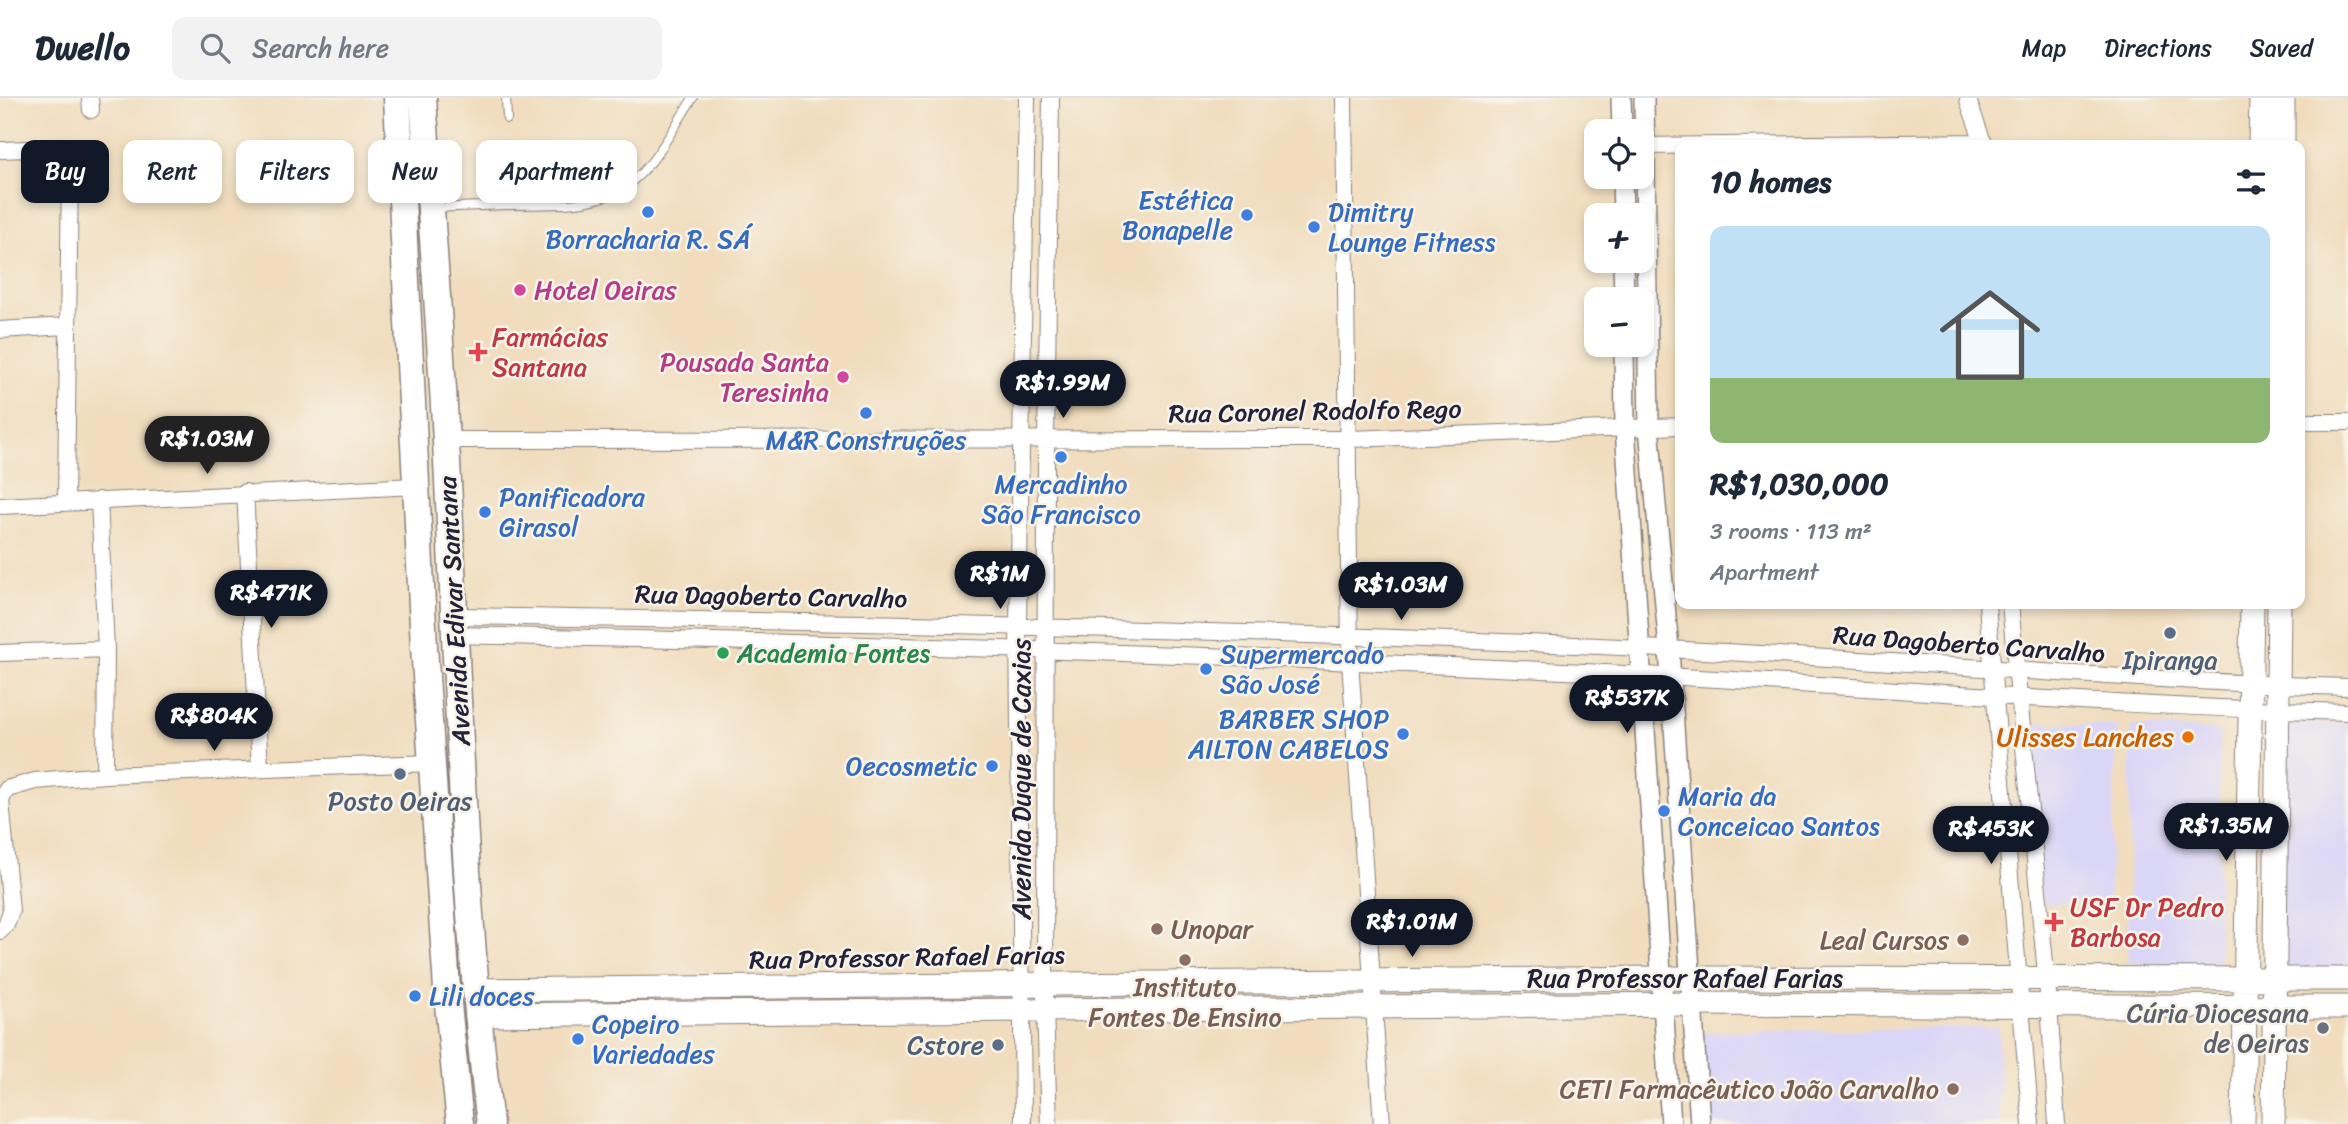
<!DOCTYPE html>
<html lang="en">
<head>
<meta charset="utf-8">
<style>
	body { margin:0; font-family:Sriracha,sans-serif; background:#f2f2f3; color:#1f2937; height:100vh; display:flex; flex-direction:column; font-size:26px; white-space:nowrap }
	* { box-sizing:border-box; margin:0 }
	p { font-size:23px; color:#747a83 }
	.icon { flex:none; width:38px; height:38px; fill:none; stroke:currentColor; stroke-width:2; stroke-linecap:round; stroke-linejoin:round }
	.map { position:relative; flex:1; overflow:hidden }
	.panel { position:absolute; left:1675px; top:42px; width:630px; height:469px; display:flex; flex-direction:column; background:#fff; border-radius:14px; box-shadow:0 4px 10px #0003 }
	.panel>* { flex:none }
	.top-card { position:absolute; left:21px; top:42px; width:665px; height:63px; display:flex; gap:14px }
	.controls { position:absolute; left:1584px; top:21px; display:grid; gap:14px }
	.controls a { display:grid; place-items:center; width:70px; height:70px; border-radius:14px; background:#fff; box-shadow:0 4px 10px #0003; font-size:35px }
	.price { position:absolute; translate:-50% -60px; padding:0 16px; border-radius:24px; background:#111827; color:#fff; font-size:23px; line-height:46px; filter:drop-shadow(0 2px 4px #0008) }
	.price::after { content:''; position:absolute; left:50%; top:42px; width:21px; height:16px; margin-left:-10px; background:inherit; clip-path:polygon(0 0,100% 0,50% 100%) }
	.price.on { background:#222; color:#fff }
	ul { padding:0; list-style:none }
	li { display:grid; align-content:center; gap:14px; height:371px; padding:0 35px }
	li span { display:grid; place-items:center; height:217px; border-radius:14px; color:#555 }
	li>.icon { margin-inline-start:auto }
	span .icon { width:126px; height:126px; fill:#fffc; stroke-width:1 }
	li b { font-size:30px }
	h2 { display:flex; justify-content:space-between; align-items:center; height:84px; padding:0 35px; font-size:30px }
	.pill { padding:0 24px; border-radius:14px; background:#fff; box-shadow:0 4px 10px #0003; font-size:24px; line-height:63px }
	.pill.on { background:#111827; color:#fff }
	header { display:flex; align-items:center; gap:42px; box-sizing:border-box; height:98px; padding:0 35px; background:#fff; border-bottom:2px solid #e0e1e3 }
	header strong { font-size:33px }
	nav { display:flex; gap:38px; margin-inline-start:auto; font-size:24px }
	.search { width:490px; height:63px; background:#f2f2f3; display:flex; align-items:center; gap:18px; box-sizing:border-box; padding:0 24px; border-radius:14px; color:#747a83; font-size:26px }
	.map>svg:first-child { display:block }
	.built { fill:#dad6f7 }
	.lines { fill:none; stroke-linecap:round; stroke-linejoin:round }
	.service-casing { stroke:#8a807c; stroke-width:10 }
	.minor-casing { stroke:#8a807c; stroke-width:18 }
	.tertiary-casing { stroke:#8a807c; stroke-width:22 }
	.secondary-casing { stroke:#8a807c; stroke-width:25 }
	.trunk-casing { stroke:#8a807c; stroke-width:29 }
	.service { stroke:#fff; stroke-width:8 }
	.minor { stroke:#fff; stroke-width:16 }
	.tertiary { stroke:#fff; stroke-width:19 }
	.secondary { stroke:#fff; stroke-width:23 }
	.trunk { stroke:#fff; stroke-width:26 }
	.shop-dot { fill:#3f7fe0; stroke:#f7f3e8; stroke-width:2.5 }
	.hotel-dot { fill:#d1479c; stroke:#f7f3e8; stroke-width:2.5 }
	.health-dot { fill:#e0444e; stroke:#f7f3e8; stroke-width:2.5 }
	.service-dot { fill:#5c6f8a; stroke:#f7f3e8; stroke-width:2.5 }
	.leisure-dot { fill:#2e9e5b; stroke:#f7f3e8; stroke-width:2.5 }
	.food-dot { fill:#e8710a; stroke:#f7f3e8; stroke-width:2.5 }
	.education-dot { fill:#8d6e63; stroke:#f7f3e8; stroke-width:2.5 }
	.worship-dot { fill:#6b7280; stroke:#f7f3e8; stroke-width:2.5 }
	.labels { text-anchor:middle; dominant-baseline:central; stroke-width:5; stroke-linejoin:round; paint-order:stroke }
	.shop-label { font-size:26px; fill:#366cbe; stroke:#f7f3e8; text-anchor:start }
	.hotel-label { font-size:26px; fill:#b23c85; stroke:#f7f3e8; text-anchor:start }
	.health-label { font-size:26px; fill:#be3a42; stroke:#f7f3e8; text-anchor:start }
	.street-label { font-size:26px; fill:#22223b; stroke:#f7f3e8 }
	.leisure-label { font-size:26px; fill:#27864d; stroke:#f7f3e8; text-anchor:start }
	.service-label { font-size:26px; fill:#4e5e75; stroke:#f7f3e8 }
	.food-label { font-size:26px; fill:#c56008; stroke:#f7f3e8; text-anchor:end }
	.education-label { font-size:26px; fill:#785e54; stroke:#f7f3e8; text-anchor:end }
	.worship-label { font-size:26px; fill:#5b616d; stroke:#f7f3e8; text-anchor:end }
</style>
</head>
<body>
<header>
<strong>Dwello</strong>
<div class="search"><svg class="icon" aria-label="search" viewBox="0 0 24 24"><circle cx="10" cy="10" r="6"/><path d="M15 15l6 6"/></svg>Search here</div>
<nav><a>Map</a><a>Directions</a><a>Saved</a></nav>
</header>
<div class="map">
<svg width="2348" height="1026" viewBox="0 0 2348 1026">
	<rect width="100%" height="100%" fill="#f7f3e8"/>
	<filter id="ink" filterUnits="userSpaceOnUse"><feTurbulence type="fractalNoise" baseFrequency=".0143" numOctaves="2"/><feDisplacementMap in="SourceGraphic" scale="14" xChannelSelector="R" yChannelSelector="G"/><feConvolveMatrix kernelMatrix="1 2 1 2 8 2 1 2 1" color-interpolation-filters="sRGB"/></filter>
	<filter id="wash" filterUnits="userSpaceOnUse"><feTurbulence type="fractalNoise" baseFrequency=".00686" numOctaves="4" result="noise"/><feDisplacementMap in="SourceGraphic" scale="28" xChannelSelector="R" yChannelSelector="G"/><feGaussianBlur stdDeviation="1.57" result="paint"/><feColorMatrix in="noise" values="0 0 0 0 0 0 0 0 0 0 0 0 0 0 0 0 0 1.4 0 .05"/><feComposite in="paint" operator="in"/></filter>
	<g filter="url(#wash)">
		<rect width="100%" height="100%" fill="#f1ddbe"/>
		<path class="built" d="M2026,624L2118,628L2108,803L2042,807Z
			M2278,626H2348V870L2279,871Z
			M2131,628L2219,632V869L2127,865Z
			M1999,929L2000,1026H1704L1702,934Z"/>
	</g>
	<g filter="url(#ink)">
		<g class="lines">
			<defs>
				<path id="service" d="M506,0L507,21
					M506,107C540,106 583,110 614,95C650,79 672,31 693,0
					M433,110L506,107L508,81"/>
				<path id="minor" d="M90,0L91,12
					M1344,0L1350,563L1382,1026
					M1968,2L1984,47
					M1642,48L1984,44
					M0,52C20,52 64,44 70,69L66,404
					M0,232L66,228
					M2300,324H2348
					M446,342L1350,341L1680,328
					M245,394L260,671
					M99,402L106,551L105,677
					M0,408L416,388
					M1987,506L2031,1026
					M2010,506L2049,906L2057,1026
					M453,518C856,524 1260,532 1663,551C1891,561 2119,583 2348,589
					M454,537C851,545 1247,557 1644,577C1879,589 2113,609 2348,614
					M0,555L106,551
					M0,833L6,827L11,813L1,702L7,691L35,683L105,677L432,665
					M1023,1026L1018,526L1027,0
					M1049,1026L1045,911L1046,341L1051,0"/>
				<path id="tertiary" d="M1621,0L1622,33
					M1644,0L1649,329L1669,551L1700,1026
					M1622,79L1623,117
					M1623,163L1624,201
					M1624,247L1625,329L1671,1026"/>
				<path id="secondary" d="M2260,47L2261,0
					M2283,47V0
					M475,892L1663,880L2348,881
					M477,917L1692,906L2348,909
					M2243,1026L2252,506
					M2273,1026L2279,506"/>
				<path id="trunk" d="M397,0L424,548L448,906L460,1026
					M423,0C431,115 440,229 446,344C458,571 462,800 490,1026"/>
			</defs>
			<use href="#service" class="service-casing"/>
			<use href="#minor" class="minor-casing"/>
			<use href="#tertiary" class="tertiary-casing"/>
			<use href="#secondary" class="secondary-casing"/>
			<use href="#trunk" class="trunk-casing"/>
			<use href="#service" class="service"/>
			<use href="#minor" class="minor"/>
			<use href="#tertiary" class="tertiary"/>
			<use href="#secondary" class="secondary"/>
			<use href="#trunk" class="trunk"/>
		</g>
	</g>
	<g class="shop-dot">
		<circle cx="648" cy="114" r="7"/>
		<circle cx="1247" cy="117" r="7"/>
		<circle cx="1314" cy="129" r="7"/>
		<circle cx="866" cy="315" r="7"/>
		<circle cx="1061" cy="359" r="7"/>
		<circle cx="485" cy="414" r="7"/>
		<circle cx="1206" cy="571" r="7"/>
		<circle cx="1403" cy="636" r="7"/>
		<circle cx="992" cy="668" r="7"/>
		<circle cx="1664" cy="713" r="7"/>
		<circle cx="415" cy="898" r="7"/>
		<circle cx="578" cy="941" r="7"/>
	</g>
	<g class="hotel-dot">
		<circle cx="520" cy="192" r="7"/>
		<circle cx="843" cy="279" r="7"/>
	</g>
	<g class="health-dot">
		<path d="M474.5 243.5h7v7h7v7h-7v7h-7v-7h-7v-7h7z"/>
		<path d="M2050.5 813.5h7v7h7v7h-7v7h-7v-7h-7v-7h7z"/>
	</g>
	<g class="service-dot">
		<circle cx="2170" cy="535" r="7"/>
		<circle cx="400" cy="676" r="7"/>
		<circle cx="998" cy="947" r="7"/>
	</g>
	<circle class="leisure-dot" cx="723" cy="555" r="7"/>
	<circle class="food-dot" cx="2188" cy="639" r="7"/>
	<g class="education-dot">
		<circle cx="1157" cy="831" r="7"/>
		<circle cx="1963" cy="842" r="7"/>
		<circle cx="1185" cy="862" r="7"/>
		<circle cx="1953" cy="991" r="7"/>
	</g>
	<circle class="worship-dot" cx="2323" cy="930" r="7"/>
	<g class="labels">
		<g class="shop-label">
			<text x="1233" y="102" text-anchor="end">Estética<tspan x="1233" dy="30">Bonapelle</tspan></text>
			<text x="1328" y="114">Dimitry<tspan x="1328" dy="30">Lounge Fitness</tspan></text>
			<text x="648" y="141" text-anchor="middle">Borracharia R. SÁ</text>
			<text x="866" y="342" text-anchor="middle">M&amp;R Construções</text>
			<text x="1061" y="386" text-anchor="middle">Mercadinho<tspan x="1061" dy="30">São Francisco</tspan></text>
			<text x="499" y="399">Panificadora<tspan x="499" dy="30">Girasol</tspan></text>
			<text x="1220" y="556">Supermercado<tspan x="1220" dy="30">São José</tspan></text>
			<text x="1389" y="621" text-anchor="end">BARBER SHOP<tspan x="1389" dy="30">AILTON CABELOS</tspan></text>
			<text x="978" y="668" text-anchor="end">Oecosmetic</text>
			<text x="1678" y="698">Maria da<tspan x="1678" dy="30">Conceicao Santos</tspan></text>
			<text x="429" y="898">Lili doces</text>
			<text x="592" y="926">Copeiro<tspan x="592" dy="30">Variedades</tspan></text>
		</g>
		<g class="hotel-label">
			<text x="534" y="192">Hotel Oeiras</text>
			<text x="829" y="264" text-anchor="end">Pousada Santa<tspan x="829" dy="30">Teresinha</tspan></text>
		</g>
		<g class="health-label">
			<text x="492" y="239">Farmácias<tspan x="492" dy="30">Santana</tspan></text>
			<text x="2070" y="809">USF Dr Pedro<tspan x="2070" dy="30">Barbosa</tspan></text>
		</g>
		<g class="street-label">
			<text transform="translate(1315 313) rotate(-1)">Rua Coronel Rodolfo Rego</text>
			<text transform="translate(771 498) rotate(1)">Rua Dagoberto Carvalho</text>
			<text transform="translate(454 513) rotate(-93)">Avenida Edivar Santana</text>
			<text transform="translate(1969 546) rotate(4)">Rua Dagoberto Carvalho</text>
			<text transform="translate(1021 681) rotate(-90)">Avenida Duque de Caxias</text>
			<text transform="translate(907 859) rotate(-1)">Rua Professor Rafael Farias</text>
			<text x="1685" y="880">Rua Professor Rafael Farias</text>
		</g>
		<g class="leisure-label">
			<text x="737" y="555">Academia Fontes</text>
		</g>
		<g class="service-label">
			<text x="2170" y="562">Ipiranga</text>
			<text x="400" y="703">Posto Oeiras</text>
			<text x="984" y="947" text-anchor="end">Cstore</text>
		</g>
		<g class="food-label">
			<text x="2174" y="639">Ulisses Lanches</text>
		</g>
		<g class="education-label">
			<text x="1171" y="831" text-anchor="start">Unopar</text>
			<text x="1949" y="842">Leal Cursos</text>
			<text x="1185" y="889" text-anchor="middle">Instituto<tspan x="1185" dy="30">Fontes De Ensino</tspan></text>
			<text x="1939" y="991">CETI Farmacêutico João Carvalho</text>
		</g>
		<g class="worship-label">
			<text x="2309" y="915">Cúria Diocesana<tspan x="2309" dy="30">de Oeiras</tspan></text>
		</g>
	</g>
</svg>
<div class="controls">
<a><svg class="icon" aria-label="locate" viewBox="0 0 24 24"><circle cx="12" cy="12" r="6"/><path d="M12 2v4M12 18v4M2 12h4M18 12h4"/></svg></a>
<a>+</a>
<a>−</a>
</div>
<b class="price" style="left:1063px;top:322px">R$1.99M</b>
<b class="price on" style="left:207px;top:378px">R$1.03M</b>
<b class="price" style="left:1000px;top:513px">R$1M</b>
<b class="price" style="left:1401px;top:524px">R$1.03M</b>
<b class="price" style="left:271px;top:532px">R$471K</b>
<b class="price" style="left:1627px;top:637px">R$537K</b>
<b class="price" style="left:214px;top:655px">R$804K</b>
<b class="price" style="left:2226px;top:765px">R$1.35M</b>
<b class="price" style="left:1991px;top:768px">R$453K</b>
<b class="price" style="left:1412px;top:861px">R$1.01M</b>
<div class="top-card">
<a class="pill on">Buy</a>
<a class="pill">Rent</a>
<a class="pill">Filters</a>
<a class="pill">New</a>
<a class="pill">Apartment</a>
</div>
<section class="panel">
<h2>10 homes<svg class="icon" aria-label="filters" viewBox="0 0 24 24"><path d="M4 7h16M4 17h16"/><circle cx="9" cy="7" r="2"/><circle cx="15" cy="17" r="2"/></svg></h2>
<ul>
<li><span style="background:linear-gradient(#bfe0f5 70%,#8fb573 0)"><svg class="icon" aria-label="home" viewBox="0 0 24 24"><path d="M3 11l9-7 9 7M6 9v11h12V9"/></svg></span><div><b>R$1,030,000</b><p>3 rooms · 113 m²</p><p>Apartment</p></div></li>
</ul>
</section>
</div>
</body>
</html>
